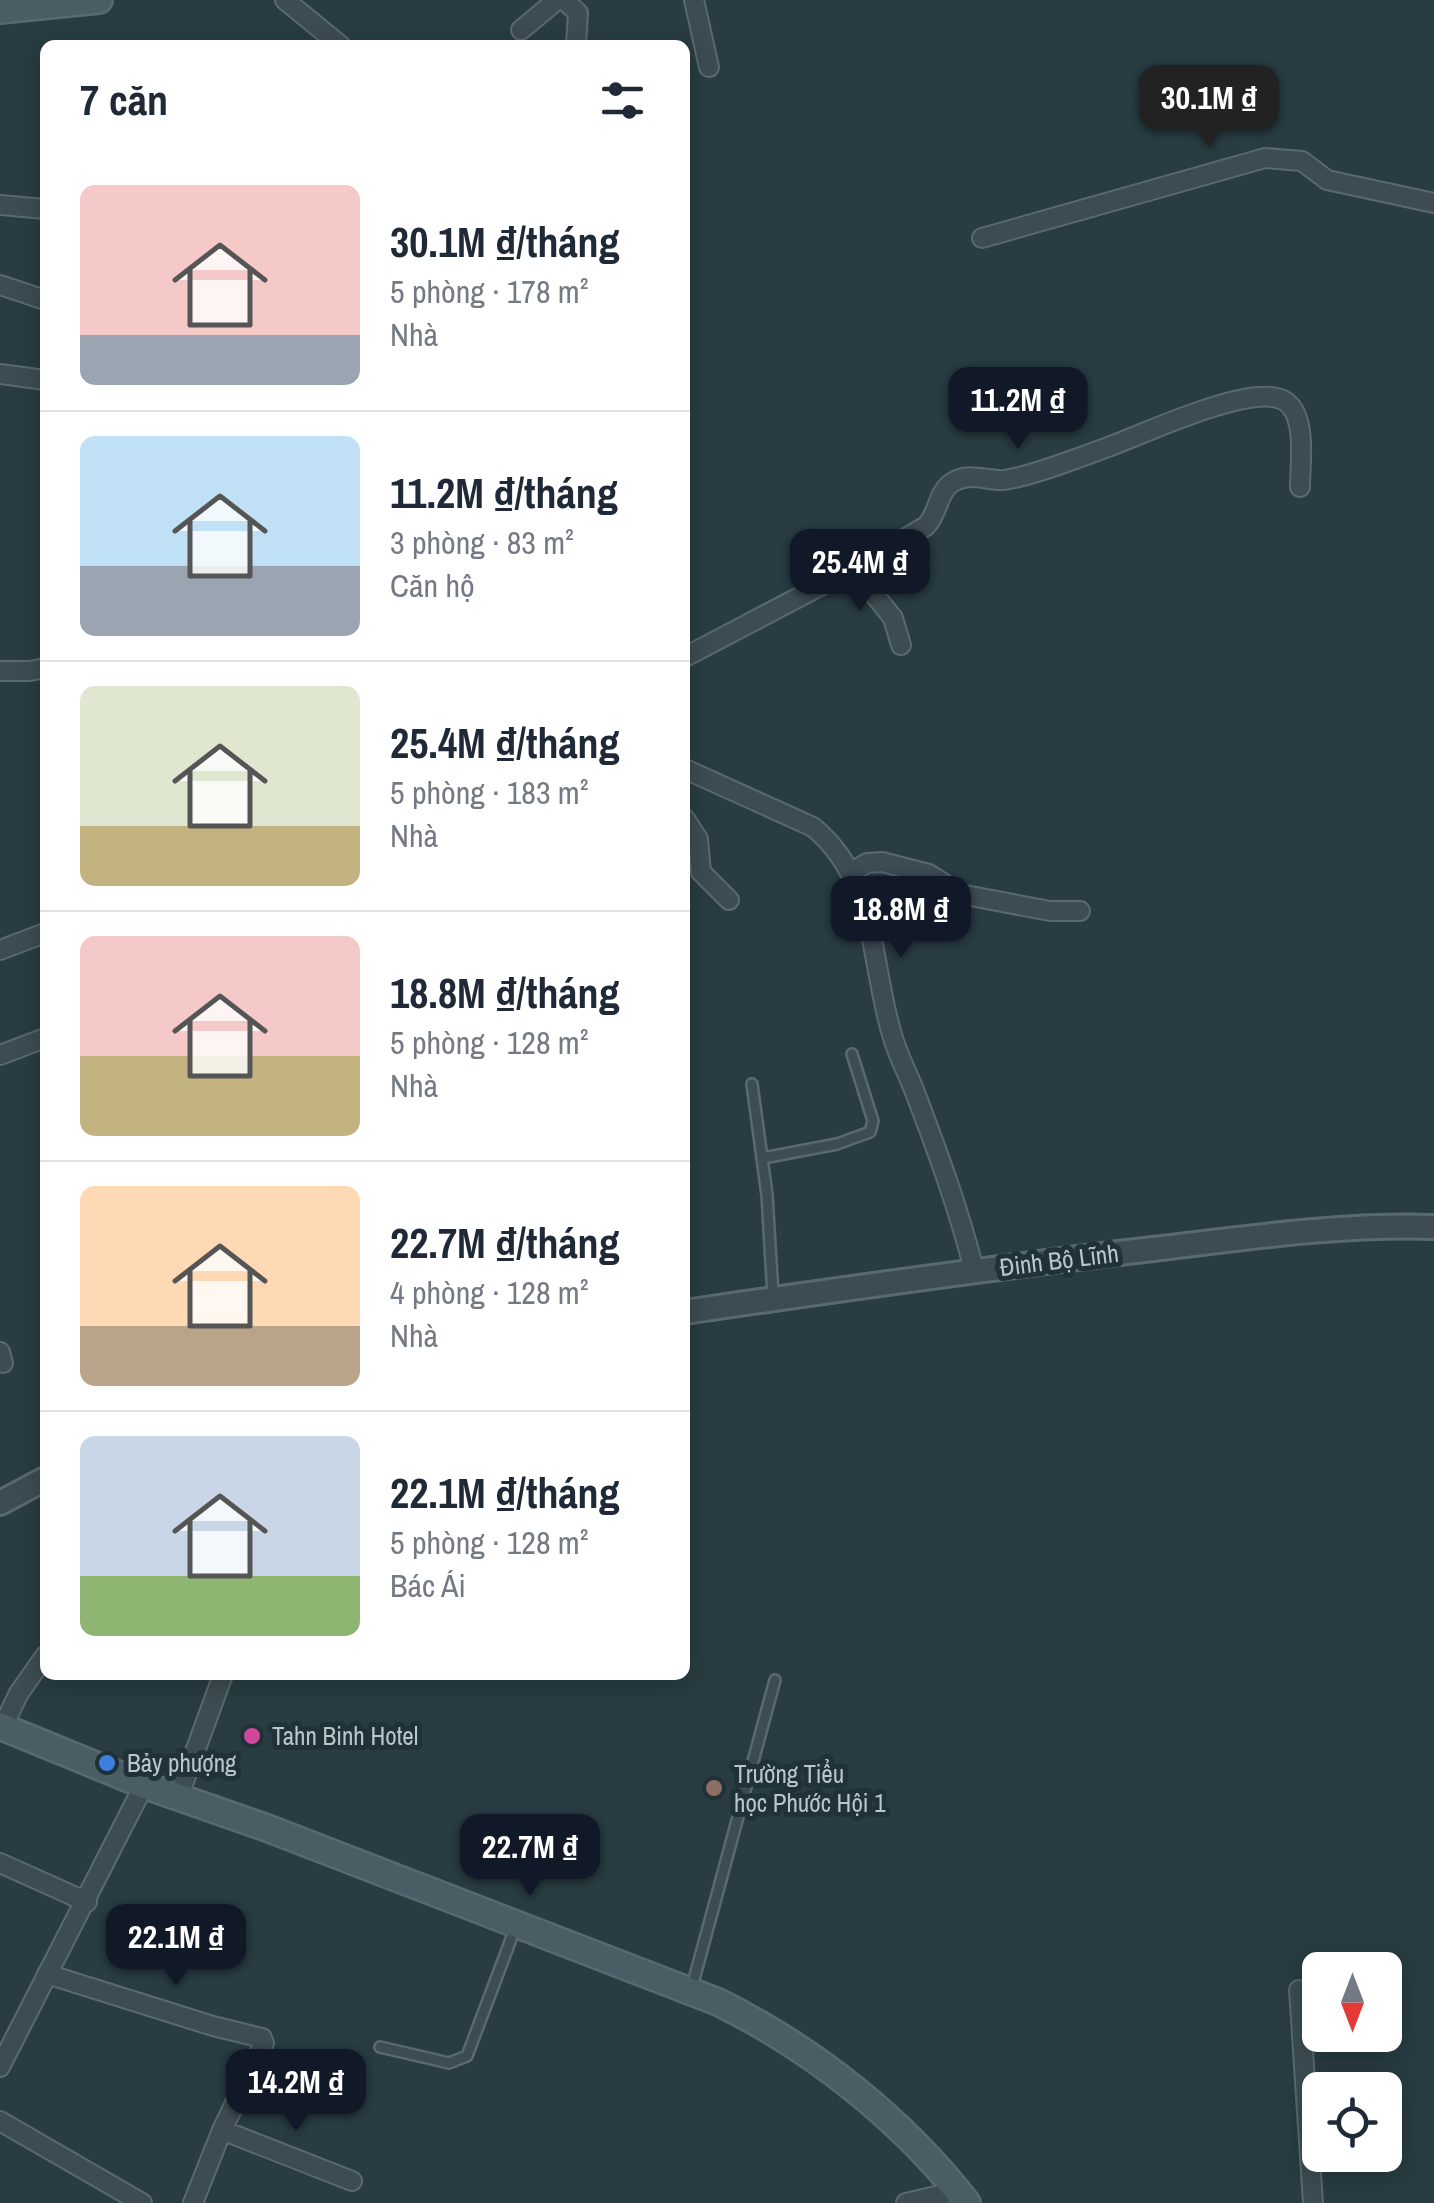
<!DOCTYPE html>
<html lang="vi">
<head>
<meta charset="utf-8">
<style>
	body { margin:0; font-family:"Archivo Narrow",sans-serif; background:#f2f2f3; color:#1f2937; height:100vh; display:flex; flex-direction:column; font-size:38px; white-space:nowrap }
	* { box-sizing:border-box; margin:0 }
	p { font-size:32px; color:#747a83 }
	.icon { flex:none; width:55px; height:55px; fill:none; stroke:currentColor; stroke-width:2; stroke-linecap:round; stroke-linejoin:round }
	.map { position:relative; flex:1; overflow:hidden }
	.drawer { position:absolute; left:40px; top:40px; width:650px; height:1640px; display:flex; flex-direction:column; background:#fff; border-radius:15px; box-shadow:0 5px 25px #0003 }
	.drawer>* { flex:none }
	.needle { width:65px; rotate:180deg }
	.fabs { position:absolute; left:1302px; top:1952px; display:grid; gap:20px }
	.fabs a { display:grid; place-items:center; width:100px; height:100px; border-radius:15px; background:#fff; box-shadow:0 5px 25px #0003; font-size:50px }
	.price { position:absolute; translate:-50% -85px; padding:0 22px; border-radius:20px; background:#111827; color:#fff; font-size:32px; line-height:65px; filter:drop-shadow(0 2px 5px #0008) }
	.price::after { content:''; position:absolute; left:50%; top:60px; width:30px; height:22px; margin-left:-15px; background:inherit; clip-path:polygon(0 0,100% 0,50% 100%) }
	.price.on { background:#222; color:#fff }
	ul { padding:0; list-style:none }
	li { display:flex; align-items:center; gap:30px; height:250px; padding:0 40px }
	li+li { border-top:2px solid #e0e1e3 }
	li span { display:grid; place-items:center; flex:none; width:280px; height:200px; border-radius:15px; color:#555 }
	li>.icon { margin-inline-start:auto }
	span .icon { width:120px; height:120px; fill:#fffc; stroke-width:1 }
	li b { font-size:42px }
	h2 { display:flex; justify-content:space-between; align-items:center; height:120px; padding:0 40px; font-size:42px }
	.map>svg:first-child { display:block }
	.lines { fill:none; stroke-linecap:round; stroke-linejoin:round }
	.service-casing { stroke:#5a696f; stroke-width:14 }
	.minor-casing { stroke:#5a696f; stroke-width:22 }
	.tertiary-casing { stroke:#5a696f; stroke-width:28 }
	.secondary-casing { stroke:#5a696f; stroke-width:30 }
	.service { stroke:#3c4c52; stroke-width:9 }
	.minor { stroke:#3c4c52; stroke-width:18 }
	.tertiary { stroke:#3c4c52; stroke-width:22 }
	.secondary { stroke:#4a5d64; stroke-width:25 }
	.hotel-dot { fill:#d1479c; stroke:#203137; stroke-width:4 }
	.shop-dot { fill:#3f7fe0; stroke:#203137; stroke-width:4 }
	.education-dot { fill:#8d6e63; stroke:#203137; stroke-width:4 }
	.labels { text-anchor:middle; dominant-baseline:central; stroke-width:10; stroke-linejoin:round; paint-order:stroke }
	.street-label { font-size:25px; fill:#b9c6cc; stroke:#203137 }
	.poi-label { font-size:25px; fill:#b9c6cc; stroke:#203137; text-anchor:start }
</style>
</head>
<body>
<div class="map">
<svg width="1434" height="2203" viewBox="0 0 1434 2203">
	<rect width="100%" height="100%" fill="#283c42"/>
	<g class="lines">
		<defs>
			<path id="service" d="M752,1084L767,1195L773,1296
				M763,1158L837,1144L870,1132L873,1121L852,1054
				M692,1987L775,1680
				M380,2047L449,2063L467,2056L516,1926"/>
			<path id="minor" d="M285,0L340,45
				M564,0L578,13L576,45
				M694,0L709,67
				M521,30L557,0
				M0,205L45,209
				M982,238L1265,158L1302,161L1327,180L1434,203
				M0,285L45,300
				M0,374L45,380
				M853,568L893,618L901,645
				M685,657L862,564L926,526C939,513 937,492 953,482C967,473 983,479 998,480C1017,482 1086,455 1108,447C1142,435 1250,383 1283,400C1308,413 1300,464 1300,487
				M0,671H30L45,668
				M685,769L813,827C878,880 870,965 893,1038C899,1058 909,1076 916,1095C938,1153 959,1210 974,1270
				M685,819L698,839L701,872L729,900
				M850,873L867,863L882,862L929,874L960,894L1050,911H1080
				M0,950L45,933
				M0,1055L45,1038
				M0,1352L3,1363
				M2,1728L19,1693L45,1656
				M178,1798L223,1675
				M0,1863L87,1902
				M47,1974L213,2026L262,2038L264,2043L222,2130L193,2203
				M1299,1990L1313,2203
				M0,2067L144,1785
				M0,2121L142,2203
				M222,2130L352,2181
				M906,2203L957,2191"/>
			<path id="tertiary" d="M685,1312C841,1289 997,1267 1153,1249C1246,1238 1340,1224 1434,1227
				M0,1503L45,1479"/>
			<path id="secondary" d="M0,10L99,0
				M0,1726L144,1785L267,1828L718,2002C813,2049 902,2119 967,2203"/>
		</defs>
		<use href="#service" class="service-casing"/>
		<use href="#minor" class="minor-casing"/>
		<use href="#tertiary" class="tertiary-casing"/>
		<use href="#secondary" class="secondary-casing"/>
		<use href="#service" class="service"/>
		<use href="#minor" class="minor"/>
		<use href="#tertiary" class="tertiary"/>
		<use href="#secondary" class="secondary"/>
	</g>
	<circle class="hotel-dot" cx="252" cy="1736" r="10"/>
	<circle class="shop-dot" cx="107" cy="1763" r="10"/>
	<circle class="education-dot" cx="714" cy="1788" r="10"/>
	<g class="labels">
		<g class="street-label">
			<text transform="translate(1059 1260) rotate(-7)">Đinh Bộ Lĩnh</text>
		</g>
		<g class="poi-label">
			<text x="272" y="1736">Tahn Binh Hotel</text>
			<text x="127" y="1763">Bảy phượng</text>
			<text x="734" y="1774">Trường Tiểu<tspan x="734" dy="29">học Phước Hội 1</tspan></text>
		</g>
	</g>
</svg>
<div class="fabs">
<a><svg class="needle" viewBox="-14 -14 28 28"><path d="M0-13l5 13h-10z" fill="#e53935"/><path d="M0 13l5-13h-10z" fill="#747a83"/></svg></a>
<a><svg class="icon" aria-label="locate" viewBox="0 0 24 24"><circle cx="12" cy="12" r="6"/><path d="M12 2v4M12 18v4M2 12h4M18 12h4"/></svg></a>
</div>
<b class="price on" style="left:1209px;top:150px">30.1M ₫</b>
<b class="price" style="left:1018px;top:452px">11.2M ₫</b>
<b class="price" style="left:860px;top:614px">25.4M ₫</b>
<b class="price" style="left:901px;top:961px">18.8M ₫</b>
<b class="price" style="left:530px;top:1899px">22.7M ₫</b>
<b class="price" style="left:176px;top:1989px">22.1M ₫</b>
<b class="price" style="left:296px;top:2134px">14.2M ₫</b>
<section class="drawer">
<h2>7 căn<svg class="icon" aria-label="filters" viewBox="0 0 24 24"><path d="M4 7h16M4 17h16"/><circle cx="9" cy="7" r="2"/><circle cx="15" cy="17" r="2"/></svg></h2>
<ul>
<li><span style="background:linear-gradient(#f6c9c9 75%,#9aa5b1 0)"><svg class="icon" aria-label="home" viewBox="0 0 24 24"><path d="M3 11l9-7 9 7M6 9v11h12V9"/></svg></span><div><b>30.1M ₫/tháng</b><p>5 phòng · 178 m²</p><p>Nhà</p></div></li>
<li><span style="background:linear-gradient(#bfe0f5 65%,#9aa5b1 0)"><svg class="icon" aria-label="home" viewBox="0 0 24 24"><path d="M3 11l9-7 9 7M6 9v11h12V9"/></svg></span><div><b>11.2M ₫/tháng</b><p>3 phòng · 83 m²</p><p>Căn hộ</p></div></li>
<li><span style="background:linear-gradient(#dfe7d0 70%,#c2b280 0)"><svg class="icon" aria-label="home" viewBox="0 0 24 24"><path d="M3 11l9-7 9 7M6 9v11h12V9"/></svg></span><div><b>25.4M ₫/tháng</b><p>5 phòng · 183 m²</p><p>Nhà</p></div></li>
<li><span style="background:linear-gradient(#f6c9c9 60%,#c2b280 0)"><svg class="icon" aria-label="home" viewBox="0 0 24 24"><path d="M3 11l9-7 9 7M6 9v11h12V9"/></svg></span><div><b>18.8M ₫/tháng</b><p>5 phòng · 128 m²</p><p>Nhà</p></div></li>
<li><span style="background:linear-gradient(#ffd9b3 70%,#b9a48a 0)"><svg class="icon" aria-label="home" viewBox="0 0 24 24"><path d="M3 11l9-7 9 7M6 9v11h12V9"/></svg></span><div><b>22.7M ₫/tháng</b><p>4 phòng · 128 m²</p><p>Nhà</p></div></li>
<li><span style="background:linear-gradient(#c9d6e8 70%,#8fb573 0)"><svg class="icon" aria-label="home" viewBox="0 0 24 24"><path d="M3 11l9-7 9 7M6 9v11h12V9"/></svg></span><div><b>22.1M ₫/tháng</b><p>5 phòng · 128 m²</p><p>Bác Ái</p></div></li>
</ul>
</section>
</div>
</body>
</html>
